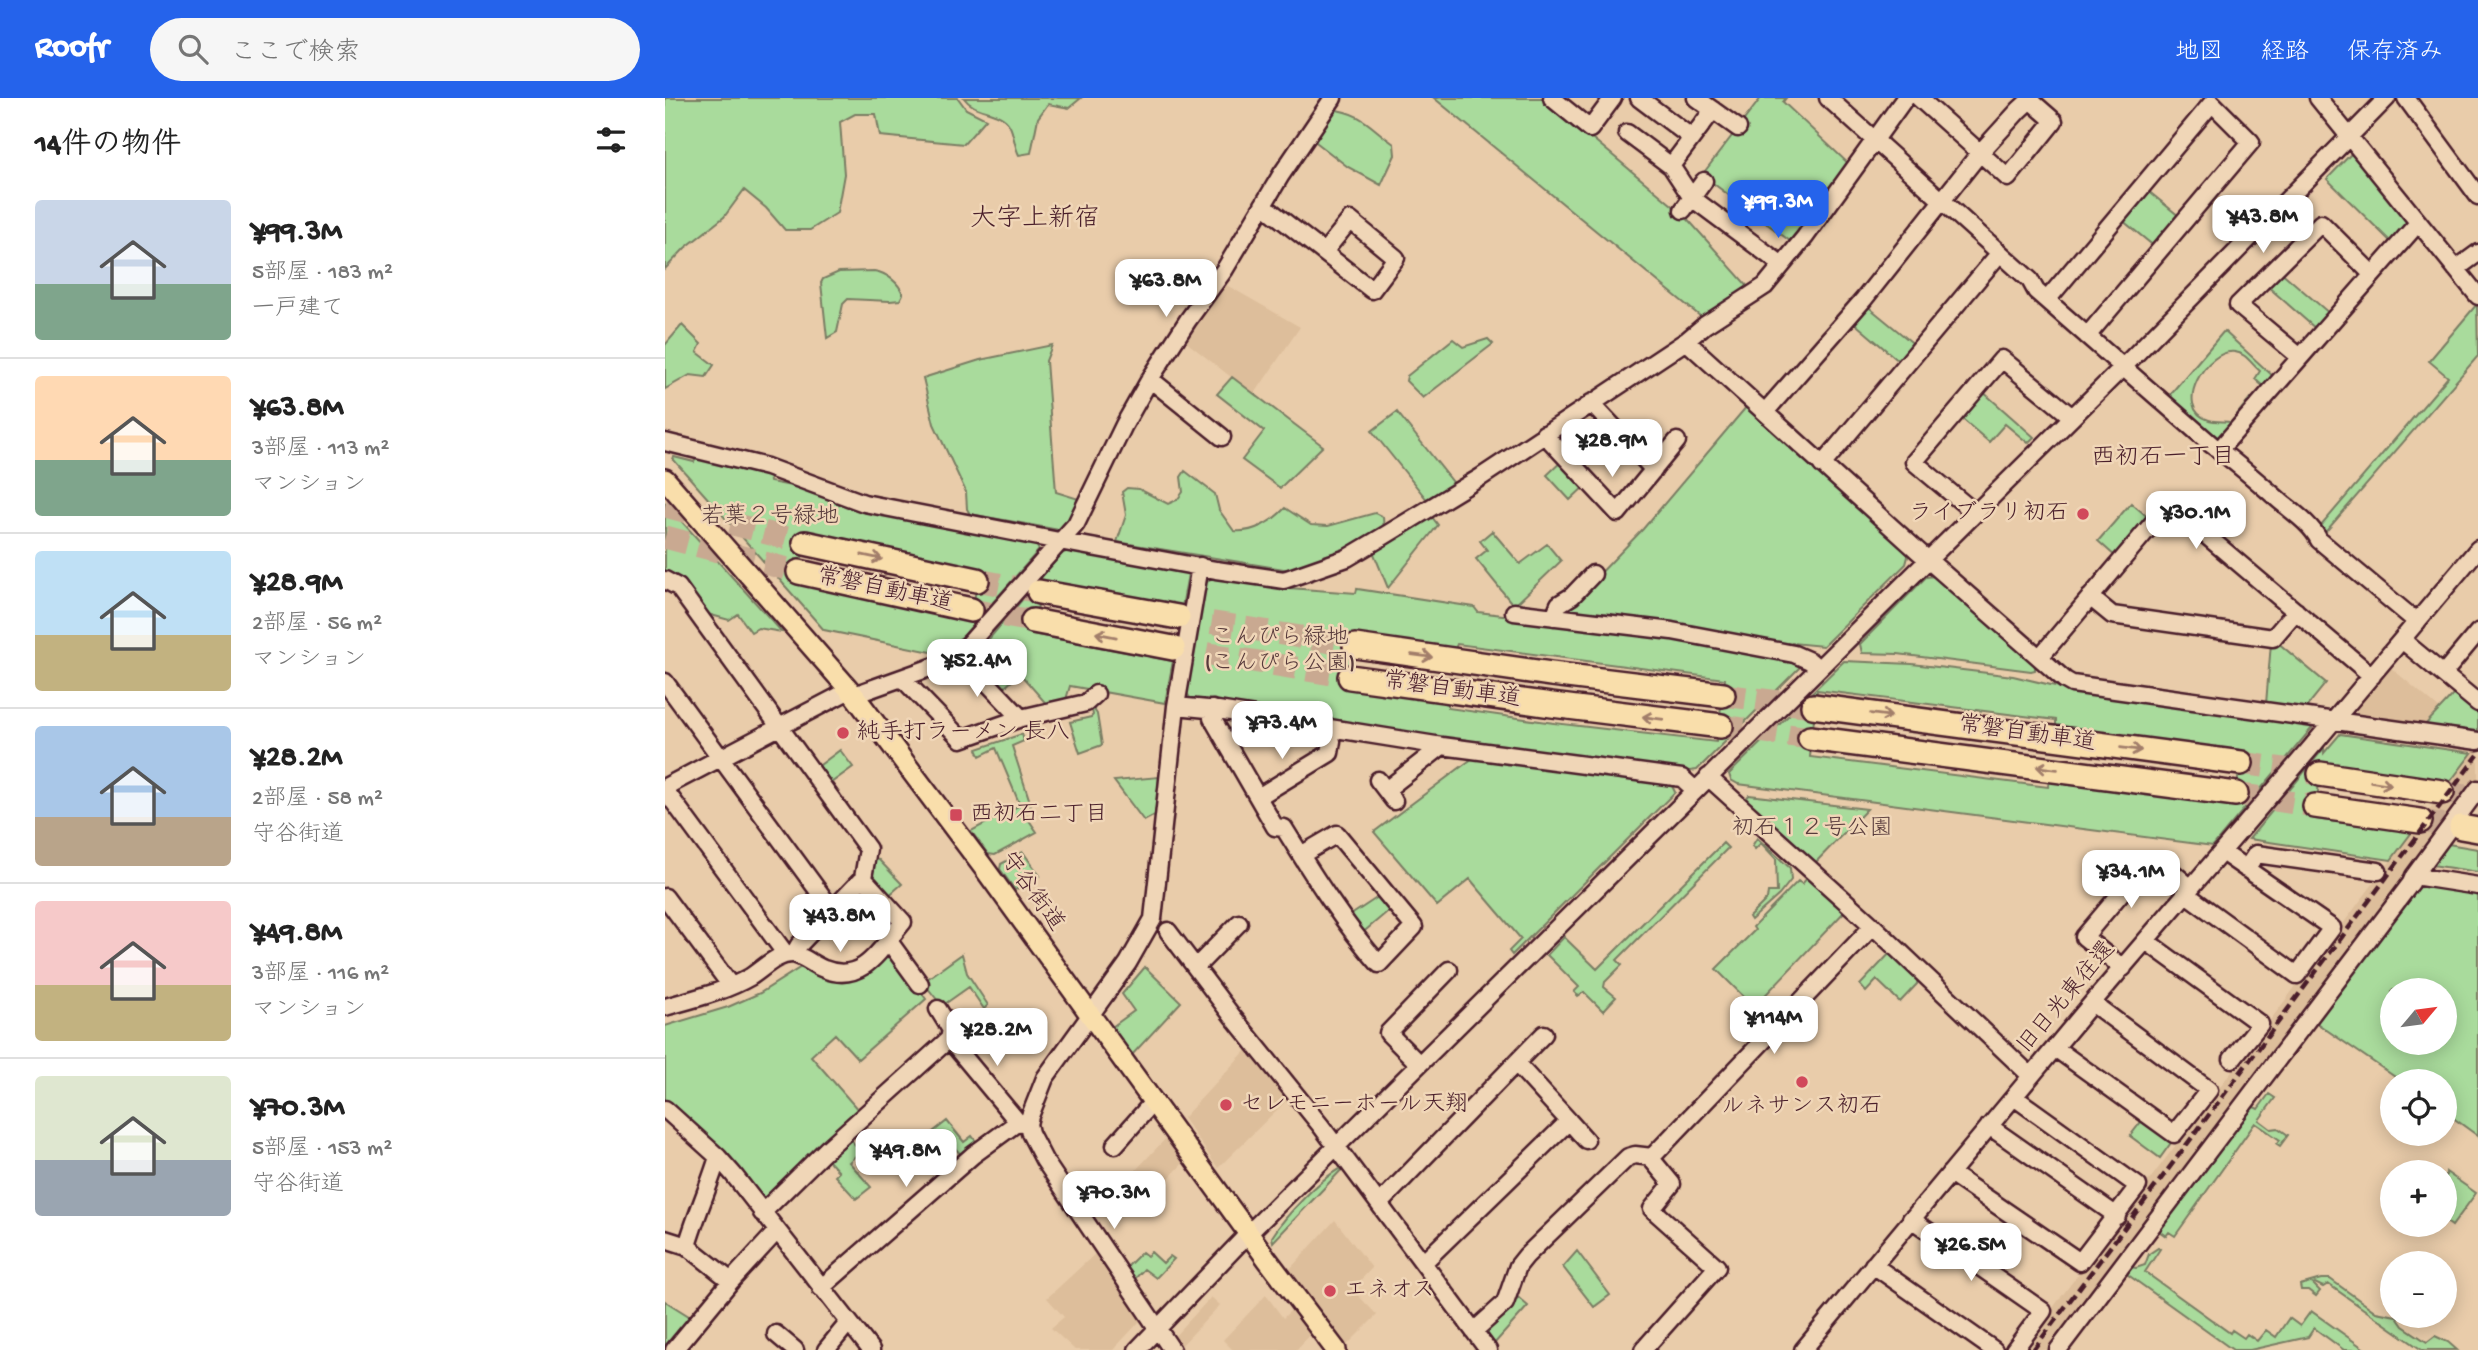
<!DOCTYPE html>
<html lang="ja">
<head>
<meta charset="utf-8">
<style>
	body { margin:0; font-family:"Gochi Hand","Klee One",sans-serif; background:#f6f6f6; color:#222; height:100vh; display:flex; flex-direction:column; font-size:26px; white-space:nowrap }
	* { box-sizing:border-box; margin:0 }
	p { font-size:23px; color:#767676 }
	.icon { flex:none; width:38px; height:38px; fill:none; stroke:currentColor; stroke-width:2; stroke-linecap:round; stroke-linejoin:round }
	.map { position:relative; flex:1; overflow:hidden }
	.details { display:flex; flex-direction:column; background:#fff; width:665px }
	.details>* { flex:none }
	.needle { width:46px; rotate:61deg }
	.tools { position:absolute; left:1715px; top:880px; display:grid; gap:14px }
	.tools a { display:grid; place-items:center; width:77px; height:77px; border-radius:50%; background:#fff; box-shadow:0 4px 18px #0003; font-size:35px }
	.price { position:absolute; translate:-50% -60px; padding:0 16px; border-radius:14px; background:#fff; color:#222; font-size:23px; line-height:46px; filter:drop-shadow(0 2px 4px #0008) }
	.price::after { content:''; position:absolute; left:50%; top:42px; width:21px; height:16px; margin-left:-10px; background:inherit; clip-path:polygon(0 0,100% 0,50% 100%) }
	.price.on { background:#2563eb; color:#fff }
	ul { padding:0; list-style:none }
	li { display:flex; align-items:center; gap:21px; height:175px; padding:0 35px }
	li+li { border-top:2px solid #e0e0e0 }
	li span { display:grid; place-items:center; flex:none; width:196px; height:140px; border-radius:7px; color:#555 }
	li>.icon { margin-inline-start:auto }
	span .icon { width:84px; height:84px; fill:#fffc; stroke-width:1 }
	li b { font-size:30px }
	h2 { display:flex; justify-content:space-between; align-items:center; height:84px; padding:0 35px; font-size:30px }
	header { display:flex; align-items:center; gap:42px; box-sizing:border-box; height:98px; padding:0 35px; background:#2563eb; color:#fff }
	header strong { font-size:33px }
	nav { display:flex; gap:38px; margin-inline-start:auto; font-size:24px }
	.search { width:490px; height:63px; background:#f6f6f6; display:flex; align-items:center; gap:18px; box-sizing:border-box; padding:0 24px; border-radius:38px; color:#767676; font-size:26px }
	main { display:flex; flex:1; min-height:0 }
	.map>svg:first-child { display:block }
	.built { fill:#ddbe9b }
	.green { fill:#a9db9c; stroke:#7a7d64; stroke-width:2; fill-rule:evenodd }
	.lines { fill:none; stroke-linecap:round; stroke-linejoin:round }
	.highway-tunnel { stroke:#c9a991; stroke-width:23; stroke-dasharray:23 11; stroke-linecap:butt }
	.minor-casing { stroke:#4a1f2b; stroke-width:21 }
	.major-casing { stroke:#4a1f2b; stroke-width:24 }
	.highway-casing { stroke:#4a1f2b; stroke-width:28 }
	.minor { stroke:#f0d6b7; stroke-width:16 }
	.major { stroke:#f9deab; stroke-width:19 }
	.highway { stroke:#f9deab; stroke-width:23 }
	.rail { stroke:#4a1f2b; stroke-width:4.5; stroke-dasharray:10 5; stroke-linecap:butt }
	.minor-bridge-casing { stroke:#4a1f2b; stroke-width:21; stroke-linecap:butt }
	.minor-bridge { stroke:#f0d6b7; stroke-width:16 }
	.oneway { stroke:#a27e6b }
	.poi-dot { fill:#d1495b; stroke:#f0d6b7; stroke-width:2.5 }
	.labels { text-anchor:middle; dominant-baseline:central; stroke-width:5; stroke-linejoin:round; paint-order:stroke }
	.poi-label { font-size:23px; fill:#4a1f2b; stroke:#f0d6b7; text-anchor:start }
	.park-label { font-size:23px; fill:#583b3c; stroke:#f0d6b7 }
	.street-label { font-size:23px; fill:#4a1f2b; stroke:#f0d6b7 }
	.neighbourhood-label { font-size:24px; fill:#4a1f2b; stroke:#f0d6b7 }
	.quarter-label { font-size:26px; fill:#4a1f2b; stroke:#f0d6b7 }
</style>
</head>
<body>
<header>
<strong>Roofr</strong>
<div class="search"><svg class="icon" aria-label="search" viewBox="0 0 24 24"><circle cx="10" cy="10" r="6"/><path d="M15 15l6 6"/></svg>ここで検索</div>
<nav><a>地図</a><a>経路</a><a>保存済み</a></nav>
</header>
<main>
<section class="details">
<h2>14件の物件<svg class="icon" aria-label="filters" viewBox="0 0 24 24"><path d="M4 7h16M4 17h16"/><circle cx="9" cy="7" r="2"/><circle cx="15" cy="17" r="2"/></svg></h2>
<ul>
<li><span style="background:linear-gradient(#c9d6e8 60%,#7fa58c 0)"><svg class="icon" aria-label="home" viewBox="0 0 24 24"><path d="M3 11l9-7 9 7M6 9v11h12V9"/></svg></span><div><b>¥99.3M</b><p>5部屋 · 183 m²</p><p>一戸建て</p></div></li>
<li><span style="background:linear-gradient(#ffd9b3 60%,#7fa58c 0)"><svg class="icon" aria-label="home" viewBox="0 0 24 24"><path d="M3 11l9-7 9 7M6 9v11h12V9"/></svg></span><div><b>¥63.8M</b><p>3部屋 · 113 m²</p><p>マンション</p></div></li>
<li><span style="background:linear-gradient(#bfe0f5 60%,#c2b280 0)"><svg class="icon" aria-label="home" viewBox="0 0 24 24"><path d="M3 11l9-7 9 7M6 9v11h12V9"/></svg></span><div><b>¥28.9M</b><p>2部屋 · 56 m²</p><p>マンション</p></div></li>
<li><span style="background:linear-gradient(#a9c7e8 65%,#b9a48a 0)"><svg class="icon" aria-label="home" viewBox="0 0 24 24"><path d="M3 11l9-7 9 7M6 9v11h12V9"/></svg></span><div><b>¥28.2M</b><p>2部屋 · 58 m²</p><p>守谷街道</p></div></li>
<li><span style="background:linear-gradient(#f6c9c9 60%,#c2b280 0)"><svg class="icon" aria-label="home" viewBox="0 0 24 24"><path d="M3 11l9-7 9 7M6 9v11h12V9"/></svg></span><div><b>¥49.8M</b><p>3部屋 · 116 m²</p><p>マンション</p></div></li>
<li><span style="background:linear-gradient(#dfe7d0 60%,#9aa5b1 0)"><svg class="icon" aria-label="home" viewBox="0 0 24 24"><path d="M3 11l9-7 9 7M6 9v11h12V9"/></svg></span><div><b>¥70.3M</b><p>5部屋 · 153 m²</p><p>守谷街道</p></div></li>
</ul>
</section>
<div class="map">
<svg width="1813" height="1252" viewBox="0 0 1813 1252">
	<rect width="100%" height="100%" fill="#e9ccaa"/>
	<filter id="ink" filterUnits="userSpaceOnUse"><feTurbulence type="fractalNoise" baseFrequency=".0143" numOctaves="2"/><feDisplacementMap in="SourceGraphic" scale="14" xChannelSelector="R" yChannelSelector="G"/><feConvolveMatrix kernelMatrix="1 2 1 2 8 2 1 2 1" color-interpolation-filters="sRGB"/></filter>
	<g filter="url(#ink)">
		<path class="built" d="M558,185L635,229L589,297L520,243Z
			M1725,569L1775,611L1758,629L1693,619L1690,609Z
			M1813,647V680L1737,782L1739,783L1388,1252H1356Z
			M584,949L625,999L553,1070L518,1020Z
			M503,1038L520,1063L491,1094L469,1074Z
			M670,1122L707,1170L687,1191L712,1217L681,1248L624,1172Z
			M431,1155L476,1222L448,1252H410L386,1230L399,1219L382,1200Z
			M601,1197L618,1220L627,1211L646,1236L631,1252H568L558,1242Z
			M546,1199L555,1207L514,1250L508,1240Z"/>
		<path class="green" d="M0,0H293L301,11L321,21L299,46L215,38L211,16H190L175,24L179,76L172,115L145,132H120L101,110L79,92L59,119L20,150L0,171Z
			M299,0H416L404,10L383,6L373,20L366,55L354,57C348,46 349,28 339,21C326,11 309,14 299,0Z
			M769,0H879L1019,117L1086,192L1041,223Z
			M1096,0H1121L1118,4L1186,68L1129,146L1037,77Z
			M665,11C699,15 705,30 729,46L730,57L716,87L683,69L647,41Z
			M1692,56L1743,118L1742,127L1727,145L1662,81L1685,57Z
			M1482,92L1515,119L1490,149L1457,122Z
			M209,173C222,175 234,185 238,196L235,202L225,203L183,201L178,206L172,234L162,240L156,185L158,181L174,174Z
			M1615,173L1665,216L1651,231L1601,187Z
			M1812,206L1813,258L1657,438L1655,429L1783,279L1764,263Z
			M1201,207L1250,247L1235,264L1187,223Z
			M17,227L36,246L32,254L49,267L41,279L25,277L0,291V247Z
			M1559,233L1609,279L1600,290L1590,281L1595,273C1587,267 1581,255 1570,254C1542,250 1506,310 1544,322C1550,324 1560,323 1566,324L1585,300H1590L1554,343H1548L1502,300Z
			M788,241L798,249L823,241L828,246L758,300L741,283L742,278Z
			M387,247L381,263L391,394L417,402L406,424L394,432L305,416L302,411L301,394L269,326L258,280L315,262Z
			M567,279L658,348L615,390L577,362L599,333L552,296Z
			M1317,293L1369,339L1363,345L1340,326L1324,344L1295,319Z
			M1082,308L1244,455L1241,466L1158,548L1127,545L1126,548L1007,525L899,513L978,431Z
			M732,314L791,388L763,403L707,333Z
			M9,359L29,364L32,359L104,376L105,384L126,388L131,385L194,411L371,447L374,452L299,537L288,546L271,555L159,532L8,361ZM143,433L315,471L305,523L131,486Z
			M898,362L921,387L905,402L882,377Z
			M520,373L550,396L554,412L569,433C588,435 607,424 620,410L646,427L663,428L710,415L718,419L719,433L681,455L631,473L452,444L461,417L457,394L462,390L474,391L503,406L512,402L518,394L516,379Z
			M0,405L117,534L93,530L86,534L73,516L64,522L39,515L0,476Z
			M1466,405L1484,420L1451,459L1433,443Z
			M764,415L773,427L723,490L707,451Z
			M827,433L855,466L882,446L896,463L849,508L811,461L822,452L815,443Z
			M408,451L519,473L523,476L517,509L378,483L367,536L508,563L500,605L405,588L400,605L384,609L357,578H352L337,592L307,561L396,456Z
			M548,478L575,480L610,489L691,495L692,491L809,509L813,514L985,535L1133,563L1137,567L1032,672L1018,674L795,645L528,604L521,594L540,486ZM691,537L790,551L792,546L1060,581L1051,644L889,625L783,610V603L684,590Z
			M1270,478L1370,565V572L1366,573L1233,556L1197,555L1195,546L1261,479Z
			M1612,544L1661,585L1640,611L1601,606L1606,545Z
			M1179,563L1247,566L1348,578L1403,591L1643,625L1647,630L1548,748L1073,686L1066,682L1064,676ZM1152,592L1391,622V629L1576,654L1570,707L1384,682L1383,689L1145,659Z
			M1790,595L1813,615V637L1758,629Z
			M426,607L432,616L437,647L415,655L405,624L426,619L428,617Z
			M357,636L359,643L347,648L366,707L357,712L372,734L330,757L323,756L306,733L355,707L331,650L315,658L312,651Z
			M1675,636L1807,655L1785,684L1657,665L1649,721L1747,734L1726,762L1584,741L1659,650V655Z
			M175,652L188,669L163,687L151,670Z
			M808,660L1006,686L1010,694L847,857L844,853L856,841L805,781L772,808L709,734Z
			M494,679L490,717L479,723L449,683Z
			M1084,697L1202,711L1149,766L1079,703Z
			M1092,740L1125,770L1126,782L1114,797L1086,822L1084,819L1102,801L1103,794H1112L1111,761L1096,745L1090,751L1087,748Z
			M1058,745L1063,750L952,862L957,867L940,884L939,889L951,899L938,913L919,894L913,898L909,894L914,889L882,857L899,839L932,871Z
			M1783,746L1813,751V774L1767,767Z
			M358,754L375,778L350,792L335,771L336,766Z
			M208,761L214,762L237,786L222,799L205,779Z
			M1144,778L1182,811L1089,909L1051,871L1090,832L1088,829L1133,783L1137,786Z
			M1753,787L1813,796V1038L1780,1014V984L1736,983L1650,924ZM1727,892H1780V945H1727Z
			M716,797L727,810L695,837L683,819Z
			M223,848L261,901L193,961L170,936L146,958L194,1013L97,1106L0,1004V928L63,909L95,895L141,866L167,878Z
			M1227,853L1253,878L1252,886L1235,904L1212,882L1201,894L1195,887Z
			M297,856L302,875L323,907L319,911L304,889L277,908L258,884Z
			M480,869L516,904L467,957L447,929L469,913L457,896Z
			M1604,996L1610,1000L1594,1022L1606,1031L1613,1030L1623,1037L1615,1048L1612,1046L1615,1042L1590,1025L1510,1138L1504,1134L1501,1138L1494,1133C1524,1091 1555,1048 1587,1008L1593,1011Z
			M1479,1020L1508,1042L1495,1060L1465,1038Z
			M282,1023L299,1044L307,1038L313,1046L298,1059L290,1050L285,1054L268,1034Z
			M183,1039L196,1053L184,1064L206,1089L191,1101L170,1078L174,1074L163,1062L162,1058Z
			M680,1068L608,1144L607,1139C620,1118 658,1077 680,1068Z
			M1781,1074L1811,1095L1787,1128L1780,1123Z
			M1493,1150L1495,1151L1480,1174L1565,1235L1567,1232L1579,1240L1582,1236L1592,1243L1601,1232L1611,1239L1624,1220L1635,1228L1646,1213L1701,1252H1679L1649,1230L1643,1239L1585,1252H1568L1459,1174L1466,1169L1471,1170L1480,1167L1484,1156Z
			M912,1153L945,1197L929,1209L898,1169Z
			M477,1154L482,1158L486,1154L498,1165L505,1158L509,1161L491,1180L479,1171L468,1183L460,1171Z
			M1656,1181H1665L1711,1214L1731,1218L1738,1228L1762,1244L1770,1238L1783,1244L1792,1252H1757L1663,1186L1658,1189L1650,1185L1648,1186L1655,1193L1651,1198L1643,1192H1636L1635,1187Z
			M848,1195L863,1208L829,1246L820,1236L823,1226Z
			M0,1203L27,1220L1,1252H0Z"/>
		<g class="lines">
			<path class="highway-tunnel" d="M0,408L140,445
				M0,439L134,474
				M312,482L374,494
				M306,512L368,523
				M513,519L690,548
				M508,550L685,579
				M1058,597L1148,608
				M1056,628L1145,640
				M1576,665L1655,676
				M1777,694L1813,700
				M1571,696L1650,708
				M1755,723L1796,729"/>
			<defs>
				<path id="minor" d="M887,0L925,31L948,0
					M974,0L1027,40
					M1031,0L1073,30
					M1163,0L1365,182L1371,193L1547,347C1571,364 1593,384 1615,403C1629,415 1646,426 1654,442L1752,524
					M1254,0L1343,80L1389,23L1365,2
					M1653,0L1813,198
					M1741,0L1813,98
					M962,35L1006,68L1027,100L1117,167
					M1006,68L1048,12
					M598,107L707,192L731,160L685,122L659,154
					M1018,112L1039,83
					M1791,171L1813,155
					M1382,202L1547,5L1586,44L1422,238
					M1021,243L1040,227L1100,188L1140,139L1240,0
					M1635,259L1573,207L1656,125L1707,176
					M485,281L557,339
					M926,305L989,372
					M1100,314L1199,201L1314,56L1354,12L1367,0
					M879,336L953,415L1012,343
					M0,344L102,369L199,405L394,443L551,472L619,482L682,460L719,438L816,379L1021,243L1253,453L1400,582L1407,586L1813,643
					M1554,352L1753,125
					M1157,367L1334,156
					M1310,415L1249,364L1337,261L1407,319
					M0,482L13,489L203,751L198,780L134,847L129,856C112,855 99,870 85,879C59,894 28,901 0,909
					M1425,499L1447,517L1608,540L1631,513
					M849,514L1007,533L1129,556L1145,563L1153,570
					M889,519L894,506L907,498L928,476
					M1737,542L1813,605
					M295,556L356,620
					M1375,559L1504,406L1707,578
					M1778,576L1813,534
					M238,581L296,641L356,620L421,605L431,596
					M0,584L168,813
					M189,597L284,563L295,556L411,426L459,327L485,281L523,222L560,171L616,77L668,0
					M511,608L553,612L777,648L1017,680L1030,692
					M548,611L547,620L610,729L619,730C648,777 678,825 714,866L749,829L672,736L636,757
					M1649,646L1813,451
					M1043,679L1208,828L1366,978
					M713,682L729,703
					M0,689L185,592
					M0,692L120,855
					M721,692L777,648
					M593,699L665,655L667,643L657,630
					M1581,771L1591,756L1713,773
					M1749,778L1813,788
					M1521,796L1632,877L1667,830L1557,754
					M0,799L66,888
					M503,833L568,919L656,1028L823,1252
					M223,842L255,886
					M1481,843L1595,926L1567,961
					M129,856C140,859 148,867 159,871C198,887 216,850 238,824L198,780
					M531,869L574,825
					M1458,870L1419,839L1478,769L1505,772L1526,790
					M284,941L353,1024L361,1026
					M1390,950L1509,1036L1544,992L1427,905
					M754,966L723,935L784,872
					M0,1011L53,1059L68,1076L206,1252
					M904,1023L921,1042
					M1324,1028L1452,1118
					M450,1047L488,1004
					M987,1059L1208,828
					M1285,1075L1415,1164L1473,1088L1349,999
					M714,1106L879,936
					M97,1115L163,1050L284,941L286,932L273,911
					M1246,1121L1378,1213L1349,1252
					M0,1141L22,1148L66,1183
					M22,1148C31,1117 44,1089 53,1059
					M758,1165L904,1023L851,965
					M1208,1167L1329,1252
					M156,1190L308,1057L353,1024
					M809,1233L840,1205L853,1168L861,1158L963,1059L970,1057L987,1059L988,1063L1007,1086L987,1111L1052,1169L978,1252
					M111,1236L130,1252
					M9,1252L66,1183L111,1134
					M161,1252L184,1224
					M472,1252L583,1136L1468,259L1722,0
					M507,1252L379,1062L365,1035L363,1026L365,1018L380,980L463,865L488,821L511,608L535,468
					M1138,1252L1427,905L1578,729
					M1393,1252L1746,785L1749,778L1813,691"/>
				<path id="major" d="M0,381L189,597L319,770L602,1161L671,1252"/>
				<path id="highway" d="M140,445L312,482
					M134,474L306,512
					M374,494L513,519
					M368,523L508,550
					M690,548L886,576L1058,597
					M685,579L887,607L1056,628
					M1148,608L1576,665
					M1145,640L1571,696
					M1655,676L1777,694
					M1650,708L1755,723
					M1796,729L1813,732"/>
			</defs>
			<use href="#minor" class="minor-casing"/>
			<use href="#major" class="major-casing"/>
			<use href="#highway" class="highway-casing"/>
			<use href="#minor" class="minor"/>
			<use href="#major" class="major"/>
			<use href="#highway" class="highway"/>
			<path class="rail" d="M1368,1252L1813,657"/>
			<defs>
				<path id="minor-bridge" d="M1578,729L1649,646"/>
			</defs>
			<use href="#minor-bridge" class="minor-bridge-casing"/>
			<use href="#minor-bridge" class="minor-bridge"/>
		</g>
		<defs><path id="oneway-shaft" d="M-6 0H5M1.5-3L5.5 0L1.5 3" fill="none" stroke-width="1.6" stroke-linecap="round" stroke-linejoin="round" transform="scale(1.75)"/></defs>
		<g class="oneway">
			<use href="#oneway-shaft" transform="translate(207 459) rotate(12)"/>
			<use href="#oneway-shaft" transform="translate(441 537) rotate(-169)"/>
			<use href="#oneway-shaft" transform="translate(757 558) rotate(8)"/>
			<use href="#oneway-shaft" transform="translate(1216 617) rotate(8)"/>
			<use href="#oneway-shaft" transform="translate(988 620) rotate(-173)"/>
			<use href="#oneway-shaft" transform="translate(1466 651) rotate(7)"/>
			<use href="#oneway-shaft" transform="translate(1382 670) rotate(-173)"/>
			<use href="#oneway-shaft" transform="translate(1716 685) rotate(9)"/>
		</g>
	</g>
	<g class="poi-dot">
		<circle cx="1418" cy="416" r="7"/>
		<circle cx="178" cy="635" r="7"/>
		<rect x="284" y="710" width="14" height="14" rx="3.5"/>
		<circle cx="1137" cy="984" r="7"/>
		<circle cx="561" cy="1007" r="7"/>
		<circle cx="665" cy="1193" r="7"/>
	</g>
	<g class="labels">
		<g class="poi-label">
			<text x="1404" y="416" text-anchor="end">ライブラリ初石</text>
			<text x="192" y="635">純手打ラーメン 長八</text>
			<text x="305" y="717">西初石二丁目</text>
			<text x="575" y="1007">セレモニーホール天翔</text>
			<text x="1137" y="1009" text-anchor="middle">ルネサンス初石</text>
			<text x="679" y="1193">エネオス</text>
		</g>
		<g class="park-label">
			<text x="105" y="419">若葉２号緑地</text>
			<text x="615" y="540">こんぴら緑地<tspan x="615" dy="26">(こんぴら公園)</tspan></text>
			<text x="1147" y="731">初石１２号公園</text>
		</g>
		<g class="street-label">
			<text transform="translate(220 493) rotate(12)">常磐自動車道</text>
			<text transform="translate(787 593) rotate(8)">常磐自動車道</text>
			<text transform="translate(1362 637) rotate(8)">常磐自動車道</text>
			<text transform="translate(366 794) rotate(54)">守谷街道</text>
			<text transform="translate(1402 900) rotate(-50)">旧日光東往還</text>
		</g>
		<g class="neighbourhood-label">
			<text x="1498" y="360">西初石一丁目</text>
		</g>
		<g class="quarter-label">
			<text x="370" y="122">大字上新宿</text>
		</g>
	</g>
</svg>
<div class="tools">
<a><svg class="needle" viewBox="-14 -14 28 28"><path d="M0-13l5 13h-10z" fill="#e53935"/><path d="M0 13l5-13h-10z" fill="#767676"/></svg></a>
<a><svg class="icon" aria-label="locate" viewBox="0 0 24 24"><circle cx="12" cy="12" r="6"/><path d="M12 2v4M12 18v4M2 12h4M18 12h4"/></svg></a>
<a>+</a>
<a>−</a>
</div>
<b class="price on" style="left:1113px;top:142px">¥99.3M</b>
<b class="price" style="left:1598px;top:157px">¥43.8M</b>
<b class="price" style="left:501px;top:221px">¥63.8M</b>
<b class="price" style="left:947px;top:381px">¥28.9M</b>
<b class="price" style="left:1531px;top:453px">¥30.1M</b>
<b class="price" style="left:312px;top:601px">¥52.4M</b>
<b class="price" style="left:617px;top:663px">¥73.4M</b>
<b class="price" style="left:1466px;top:812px">¥34.1M</b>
<b class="price" style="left:175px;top:856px">¥43.8M</b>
<b class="price" style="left:1109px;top:958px">¥114M</b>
<b class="price" style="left:332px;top:970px">¥28.2M</b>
<b class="price" style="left:241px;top:1091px">¥49.8M</b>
<b class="price" style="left:449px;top:1133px">¥70.3M</b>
<b class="price" style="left:1306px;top:1185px">¥26.5M</b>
</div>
</main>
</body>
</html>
